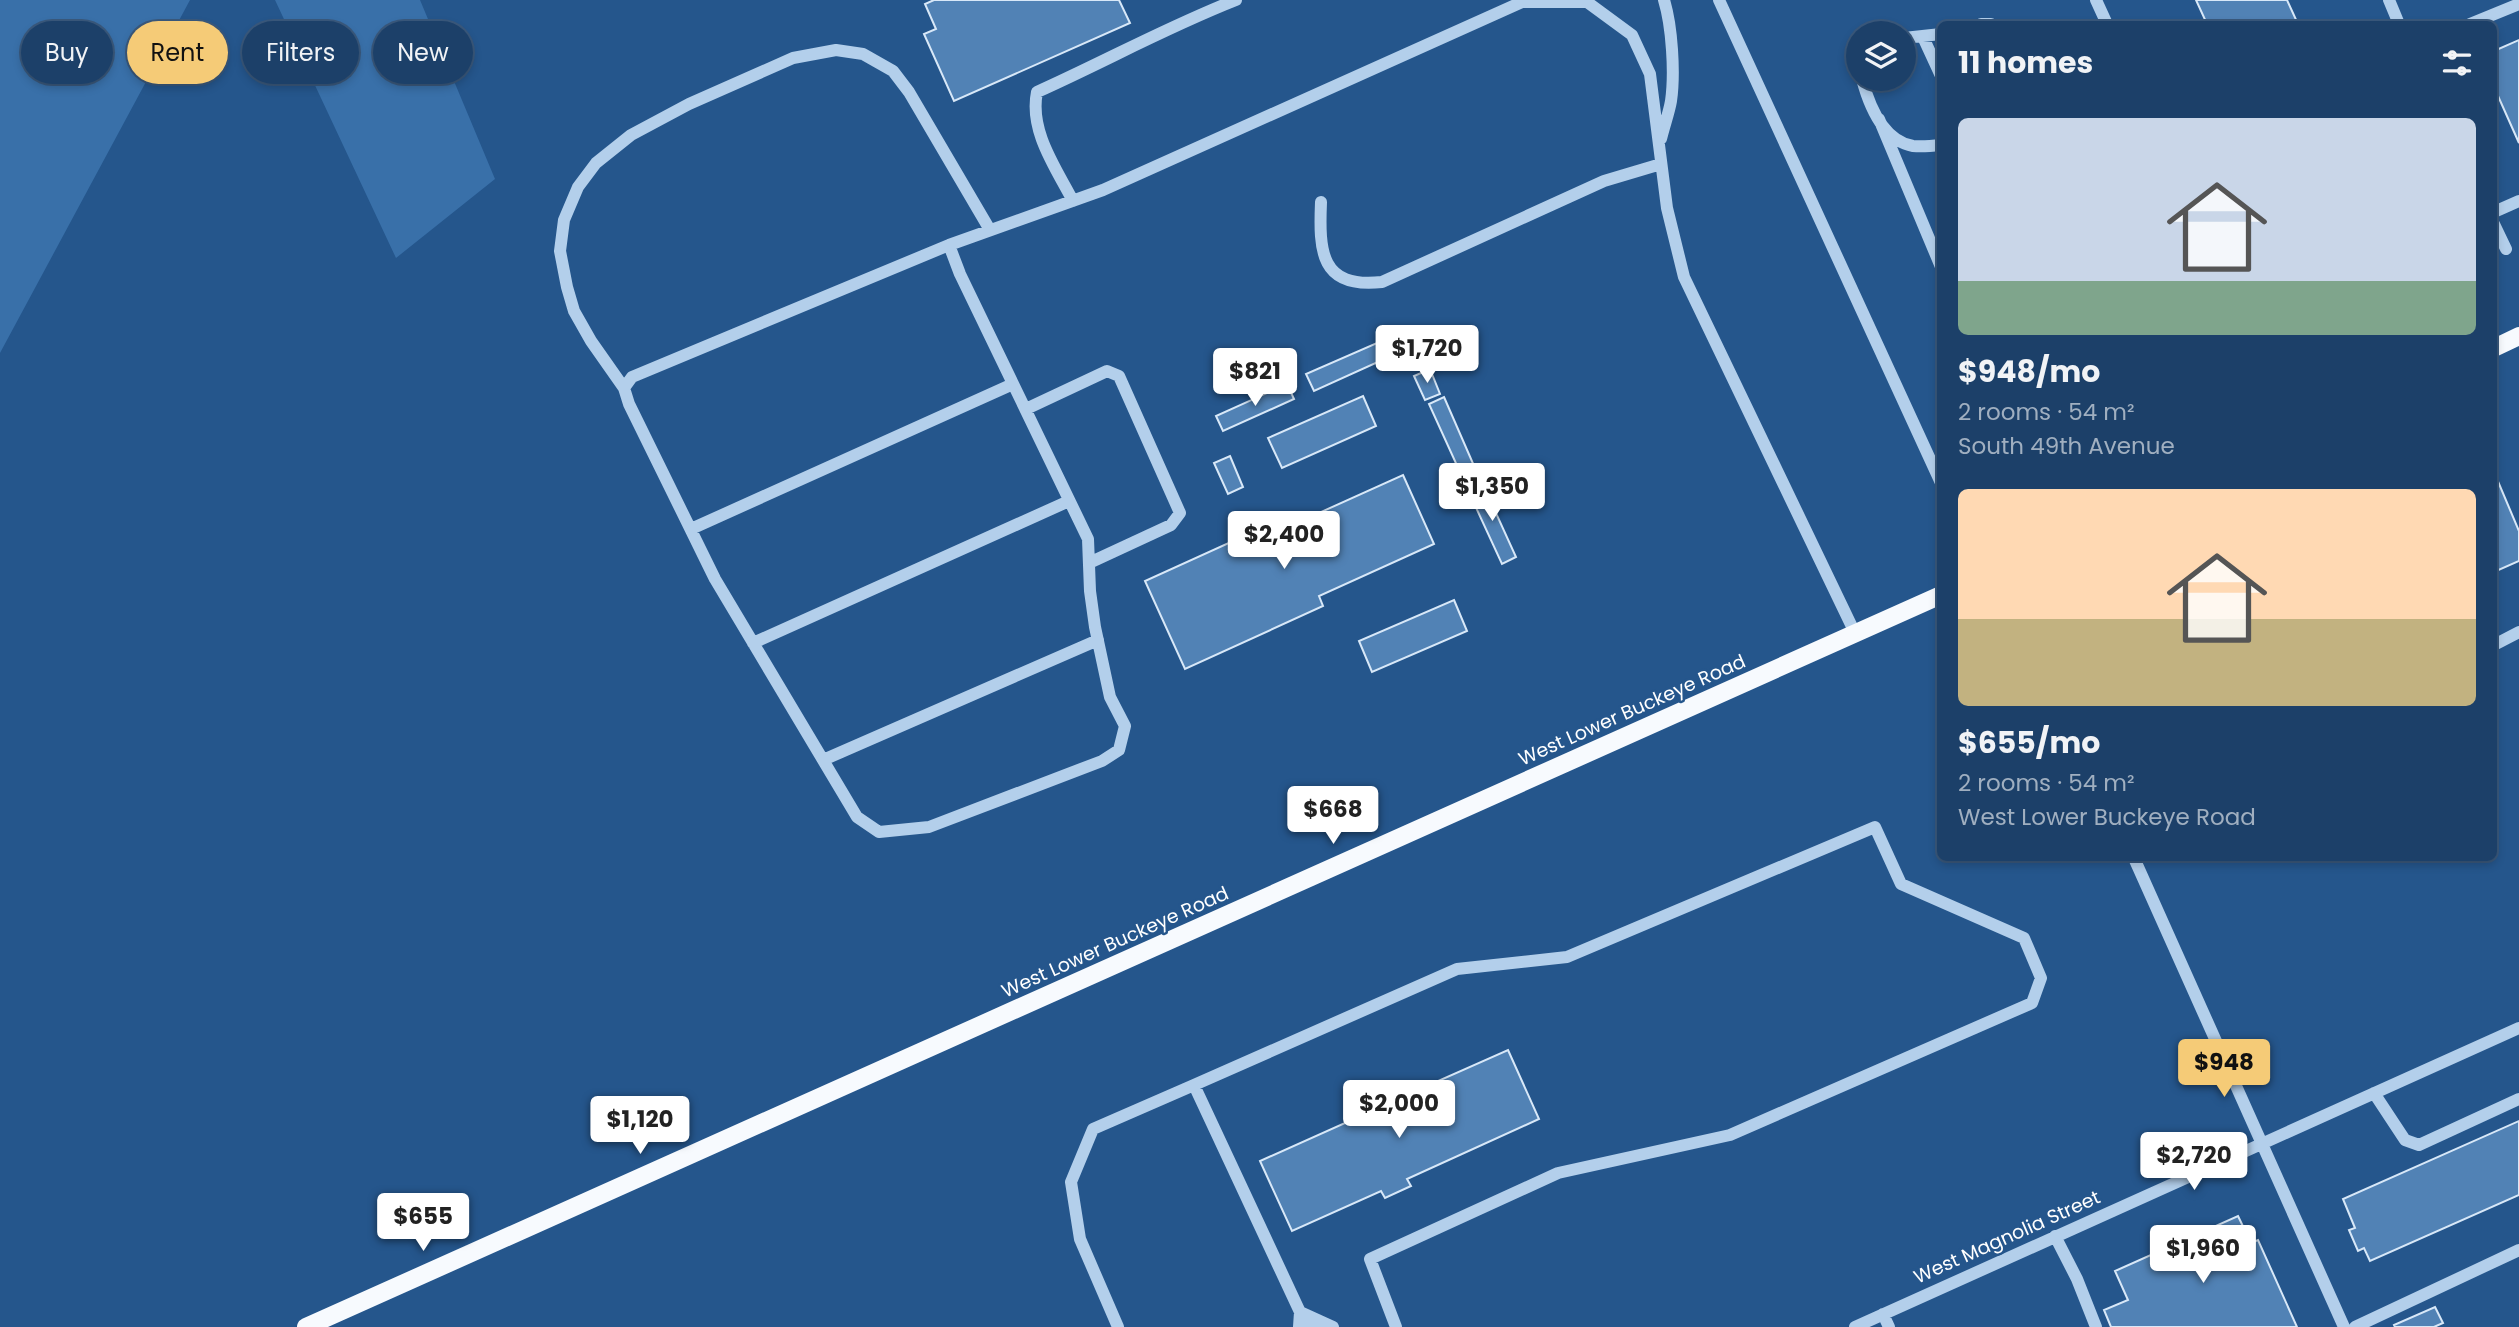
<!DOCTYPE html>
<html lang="en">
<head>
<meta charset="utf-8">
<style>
	body { margin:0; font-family:Poppins,sans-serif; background:#25476f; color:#f1f3f6; height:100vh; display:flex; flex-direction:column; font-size:26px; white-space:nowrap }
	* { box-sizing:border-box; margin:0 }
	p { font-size:23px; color:#a0afc0 }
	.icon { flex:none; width:38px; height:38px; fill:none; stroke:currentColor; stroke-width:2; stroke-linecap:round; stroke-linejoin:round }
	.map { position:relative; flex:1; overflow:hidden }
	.sheet { position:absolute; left:1937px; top:21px; width:560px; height:840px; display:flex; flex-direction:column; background:#1c4069; border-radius:10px; box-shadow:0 4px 10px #0003,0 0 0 2px #3a597d }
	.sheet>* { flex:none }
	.hud { position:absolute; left:21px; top:21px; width:665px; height:63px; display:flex; gap:14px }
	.tools { position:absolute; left:1846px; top:21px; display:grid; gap:14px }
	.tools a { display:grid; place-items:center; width:70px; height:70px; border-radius:50%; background:#1c4069; box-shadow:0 4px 10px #0003,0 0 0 2px #3a597d; font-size:35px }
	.price { position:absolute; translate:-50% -60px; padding:0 16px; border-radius:7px; background:#fff; color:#222; font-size:23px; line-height:46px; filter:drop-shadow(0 2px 4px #0008) }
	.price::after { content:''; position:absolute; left:50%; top:42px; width:21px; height:16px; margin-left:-10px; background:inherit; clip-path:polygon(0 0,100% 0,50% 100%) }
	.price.active { background:#f5cb77; color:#111 }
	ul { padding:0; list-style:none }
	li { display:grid; align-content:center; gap:14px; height:371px; padding:0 21px }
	li span { display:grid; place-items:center; height:217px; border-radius:10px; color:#555 }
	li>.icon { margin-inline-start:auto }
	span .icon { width:126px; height:126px; fill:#fffc; stroke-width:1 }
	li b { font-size:30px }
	h2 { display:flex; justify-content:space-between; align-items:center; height:84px; padding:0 21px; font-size:30px }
	.tag { padding:0 24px; border-radius:32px; background:#1c4069; box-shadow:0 4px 10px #0003,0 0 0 2px #3a597d; font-size:24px; line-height:63px }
	.tag.active { background:#f5cb77; color:#111 }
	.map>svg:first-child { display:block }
	.green { fill:#3970a9 }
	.building { fill:#5182b5; stroke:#d8e8f8; stroke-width:2 }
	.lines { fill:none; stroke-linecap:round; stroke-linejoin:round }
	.minor { stroke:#b3cfeb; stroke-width:12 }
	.major { stroke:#f7fafe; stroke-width:18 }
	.labels { text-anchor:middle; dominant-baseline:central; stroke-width:5; stroke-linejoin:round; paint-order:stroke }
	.street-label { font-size:19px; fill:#fff; stroke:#25568c }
</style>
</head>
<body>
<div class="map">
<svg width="2519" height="1327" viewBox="0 0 2519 1327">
	<rect width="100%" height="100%" fill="#25568c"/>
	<path class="green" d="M0,0H190L0,353Z
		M275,0H420L495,179L396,258Z"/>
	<path class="building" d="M934,0H1119L1130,23L954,101L924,34L936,29L925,4Z
		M2196,0H2287L2298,24H2207Z
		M2519,40V143L2494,87V51Z
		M1393,336L1400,352L1314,391L1306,374Z
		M1430,369L1440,394L1425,400L1414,376Z
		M1287,384L1294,399L1223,431L1216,416Z
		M1363,396L1376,426L1282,468L1268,438Z
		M1444,397L1478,475L1464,481L1429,404Z
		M1230,456L1243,487L1228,494L1214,463Z
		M2494,472L2519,531V561L2494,572Z
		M1403,475L1434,544L1319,596L1323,606L1185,669L1145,581L1284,518L1288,527Z
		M1479,482L1482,491L1485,489L1516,557L1502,564L1467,488Z
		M1454,600L1467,631L1372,672L1359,641Z
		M1508,1050L1539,1119L1407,1179L1411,1186L1385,1198L1381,1191L1292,1231L1260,1161L1363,1115L1360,1106L1396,1090L1400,1098Z
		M2519,1121V1195L2370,1261L2364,1248L2358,1251L2349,1230L2355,1228L2343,1199Z
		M2238,1216L2251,1243L2258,1240L2297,1327H2111L2104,1310L2128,1300L2115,1271Z
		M2435,1307L2443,1323L2434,1327H2395L2394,1325Z"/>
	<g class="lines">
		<path class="minor" d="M1719,0L1941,483
			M2096,0L2107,24
			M2389,0L2399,24
			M1981,24H1991
			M2470,24L2519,4
			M1923,37L1941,76
			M1904,38L1941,34
			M1862,79C1869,105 1883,141 1913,146C1922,147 1932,146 1941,145
			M1879,119L1941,267
			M1661,139C1664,126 1669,113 1671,101C1675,73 1672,26 1664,0
			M1073,201C1056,168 1029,131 1037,92C1104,62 1167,27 1236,0
			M1321,202C1319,251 1320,289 1382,282L1604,181L1661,164
			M2494,212L2519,201
			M2494,224L2506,249
			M949,245L632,377L624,388L629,404L715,579L857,817L879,832L929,827L1102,761L1119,750L1125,726L1110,697L1095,627L1090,591L1088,539L960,274L949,245L1103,190L1522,2H1587L1632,35L1650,74L1667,208L1684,277L1855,633
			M624,388L591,341L574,311L567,287L560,251L564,220L578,187L596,163L631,135L689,104L793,58L836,50L863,54L893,71L909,92L990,230
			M1026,409L1107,371L1119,376L1180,513L1171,525L1089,563
			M691,529L1013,384
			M753,643L1069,501
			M2494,645L2519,632
			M823,760L1098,640
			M2134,858L2344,1327
			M2374,1093L2405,1140L2419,1145L2519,1099
			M2055,1236L2077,1279L2096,1327
			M1883,1314L1889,1327
			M1118,1327L1080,1239L1071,1182L1093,1129L1194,1085
			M1299,1327L1300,1312L1333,1327
			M1312,1327L1300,1312L1194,1085L1457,969L1567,957L1875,827L1901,884L2024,938L2041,978L2032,1003L1730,1135L1558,1173L1370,1259L1396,1327
			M1855,1327L2519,1028
			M2355,1327L2519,1250"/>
		<path class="major" d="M2494,348L2519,336
			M306,1327L1941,595"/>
	</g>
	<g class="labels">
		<g class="street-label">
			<text transform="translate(1632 710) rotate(-24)">West Lower Buckeye Road</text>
			<text transform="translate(1115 942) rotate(-24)">West Lower Buckeye Road</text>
			<text transform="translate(2007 1237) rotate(-24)">West Magnolia Street</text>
		</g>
	</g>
</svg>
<div class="tools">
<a><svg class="icon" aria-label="layers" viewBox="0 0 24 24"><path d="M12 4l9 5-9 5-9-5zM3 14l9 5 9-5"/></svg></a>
</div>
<b class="price" style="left:1427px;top:385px">$1,720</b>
<b class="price" style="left:1255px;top:408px">$821</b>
<b class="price" style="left:1492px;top:523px">$1,350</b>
<b class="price" style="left:1284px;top:571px">$2,400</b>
<b class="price" style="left:1333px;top:846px">$668</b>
<b class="price active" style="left:2224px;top:1099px">$948</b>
<b class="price" style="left:1399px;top:1140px">$2,000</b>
<b class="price" style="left:640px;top:1156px">$1,120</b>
<b class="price" style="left:2194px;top:1192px">$2,720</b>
<b class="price" style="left:423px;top:1253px">$655</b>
<b class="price" style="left:2203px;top:1285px">$1,960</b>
<div class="hud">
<a class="tag">Buy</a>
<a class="tag active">Rent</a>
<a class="tag">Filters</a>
<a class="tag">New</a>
</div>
<section class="sheet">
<h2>11 homes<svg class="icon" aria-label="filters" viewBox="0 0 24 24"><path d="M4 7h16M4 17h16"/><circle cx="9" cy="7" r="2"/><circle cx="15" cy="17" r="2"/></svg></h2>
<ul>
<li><span style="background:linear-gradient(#c9d6e8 75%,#7fa58c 0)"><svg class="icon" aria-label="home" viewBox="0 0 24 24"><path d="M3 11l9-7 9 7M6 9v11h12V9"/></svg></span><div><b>$948/mo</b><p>2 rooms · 54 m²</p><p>South 49th Avenue</p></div></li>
<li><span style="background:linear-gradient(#ffd9b3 60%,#c2b280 0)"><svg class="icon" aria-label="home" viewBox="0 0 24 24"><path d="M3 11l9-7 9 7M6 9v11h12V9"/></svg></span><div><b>$655/mo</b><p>2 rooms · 54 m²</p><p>West Lower Buckeye Road</p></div></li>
</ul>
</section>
</div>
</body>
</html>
